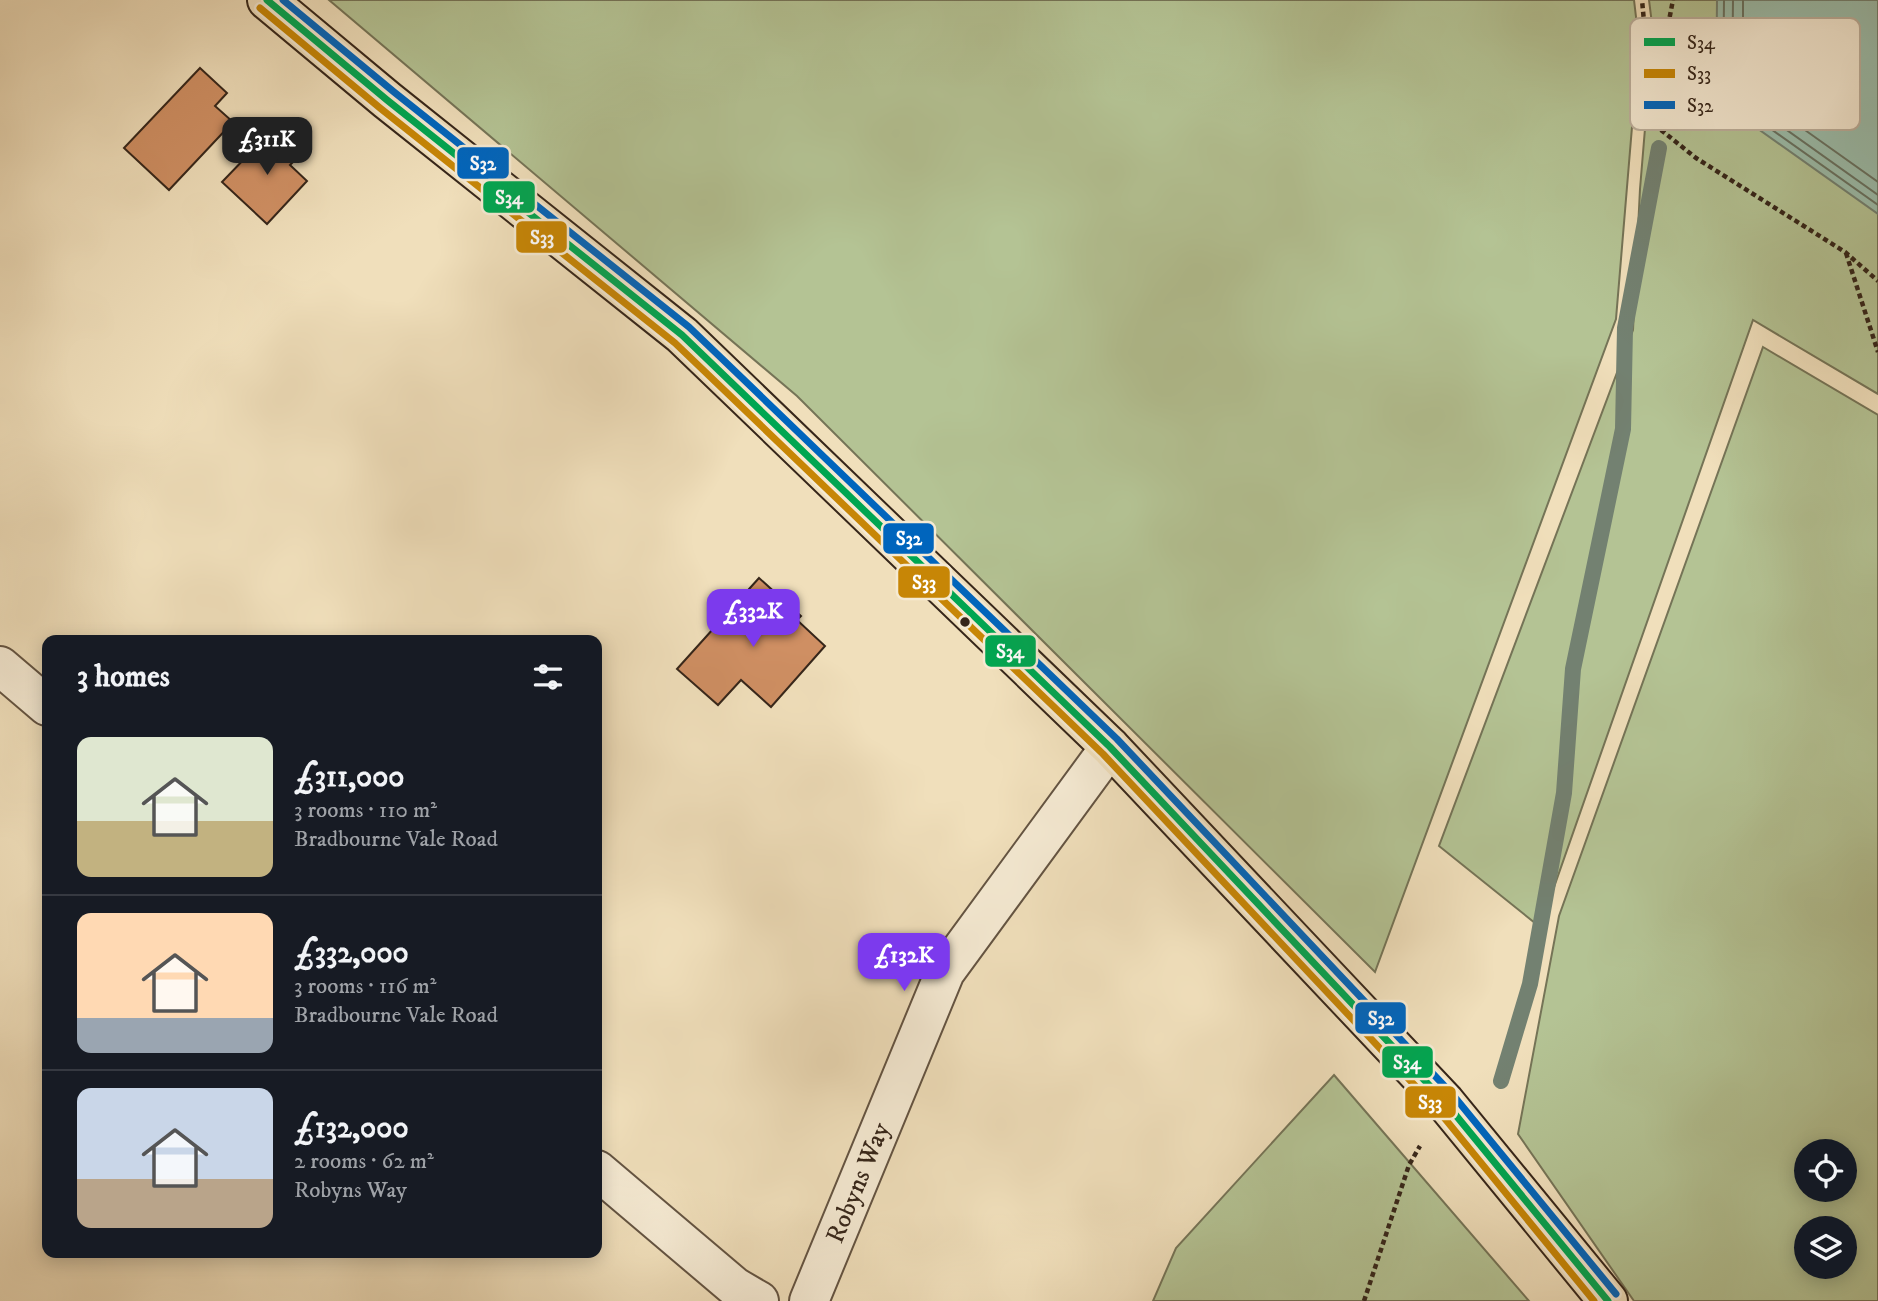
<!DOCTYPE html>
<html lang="en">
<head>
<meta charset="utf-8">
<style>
	body { margin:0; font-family:"IM FELL DW Pica",serif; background:#20242c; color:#f1f3f6; height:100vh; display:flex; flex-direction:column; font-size:26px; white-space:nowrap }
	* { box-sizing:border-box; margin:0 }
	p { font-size:23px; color:#9ea1a6 }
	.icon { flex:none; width:38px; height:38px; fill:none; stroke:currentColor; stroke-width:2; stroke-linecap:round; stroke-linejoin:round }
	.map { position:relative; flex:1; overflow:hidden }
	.sheet { position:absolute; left:42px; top:635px; width:560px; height:623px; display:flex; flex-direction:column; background:#171b24; border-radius:14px; box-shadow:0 4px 18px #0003 }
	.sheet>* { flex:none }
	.controls { position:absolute; left:1794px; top:1139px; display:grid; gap:14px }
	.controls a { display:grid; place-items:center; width:63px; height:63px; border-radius:50%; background:#171b24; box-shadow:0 4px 18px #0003; font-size:35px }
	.price { position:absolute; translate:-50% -60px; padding:0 16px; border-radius:14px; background:#7c3aed; color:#fff; font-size:23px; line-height:46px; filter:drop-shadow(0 2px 4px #0008) }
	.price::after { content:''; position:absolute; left:50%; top:42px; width:21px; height:16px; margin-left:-10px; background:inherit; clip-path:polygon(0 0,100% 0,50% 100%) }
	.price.current { background:#222; color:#fff }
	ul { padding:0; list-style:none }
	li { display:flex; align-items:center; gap:21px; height:175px; padding:0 35px }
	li+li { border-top:2px solid #363941 }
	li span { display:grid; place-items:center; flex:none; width:196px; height:140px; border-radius:14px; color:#555 }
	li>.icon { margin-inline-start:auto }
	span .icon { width:84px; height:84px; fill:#fffc; stroke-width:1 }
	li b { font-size:30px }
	h2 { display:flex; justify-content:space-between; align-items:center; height:84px; padding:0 35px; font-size:30px }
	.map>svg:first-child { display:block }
	.green { fill:#b4c394; stroke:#757457; stroke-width:2; fill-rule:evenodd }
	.water { fill:#9bbdab; stroke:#738171; stroke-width:2 }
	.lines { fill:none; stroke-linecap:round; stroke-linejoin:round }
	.shore { stroke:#687262; stroke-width:2 }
	.stream { stroke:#738171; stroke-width:16 }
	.building { fill:#cf8f63; stroke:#36261a; stroke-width:2 }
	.minor-casing { stroke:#645442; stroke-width:42 }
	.trunk-casing { stroke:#36261a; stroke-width:42 }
	.path { stroke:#36261a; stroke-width:4.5; stroke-dasharray:5 3.5; stroke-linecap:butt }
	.minor { stroke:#f5ead3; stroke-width:38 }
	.trunk { stroke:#f0dfbb; stroke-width:38 }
	.bus-1-casing { stroke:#f5ead3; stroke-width:12 }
	.bus-2-casing { stroke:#f5ead3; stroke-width:12 }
	.bus-3-casing { stroke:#f5ead3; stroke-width:12 }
	.bus-1 { stroke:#00a651; stroke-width:7 }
	.bus-2 { stroke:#c78606; stroke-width:7 }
	.bus-3 { stroke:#0065bd; stroke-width:7 }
	.bus-dot { fill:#36261a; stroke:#f5ead3; stroke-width:2.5 }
	.labels { text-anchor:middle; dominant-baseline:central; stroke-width:7; stroke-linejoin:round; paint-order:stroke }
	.street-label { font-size:26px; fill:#36261a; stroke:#f5ead3 }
	.key { fill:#f5ead3; stroke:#bcaf9c; stroke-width:2 }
	.key-label { font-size:19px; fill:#36261a }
	.line-badge { stroke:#f5ead3; stroke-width:2.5 }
	.badge-label { font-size:19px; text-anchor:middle; font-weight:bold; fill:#fff }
</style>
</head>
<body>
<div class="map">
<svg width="1878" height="1301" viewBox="0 0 1878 1301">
	<rect width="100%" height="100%" fill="#f0dfbb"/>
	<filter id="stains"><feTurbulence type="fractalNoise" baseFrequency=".00286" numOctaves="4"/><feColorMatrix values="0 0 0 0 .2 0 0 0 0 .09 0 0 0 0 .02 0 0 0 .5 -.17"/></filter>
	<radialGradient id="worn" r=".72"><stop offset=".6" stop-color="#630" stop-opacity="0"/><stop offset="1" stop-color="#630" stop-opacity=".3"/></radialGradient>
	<path class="green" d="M329,0H1634L1638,34L1636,79L1616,319L1375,972L797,396Z
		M1649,0H1878V394L1753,320L1540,927L1439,846L1633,330L1640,189L1653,32Z
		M1763,347L1878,415V1301H1634L1518,1134L1559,916ZM1806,1152H1844V1190H1806ZM1806,1228H1844V1267H1806Z
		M1334,1075L1529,1301H1153L1176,1248Z"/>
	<path class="water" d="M1717,0H1878V214L1716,99Z"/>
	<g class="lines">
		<path class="shore" d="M1724,0L1723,95L1878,205
			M1733,0L1732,91L1878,195
			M1743,0V86L1878,182"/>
		<path class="stream" d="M1691,120L1716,99
			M1501,1081L1530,984L1564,793L1573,669L1623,429L1625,328L1659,148"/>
	</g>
	<path class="building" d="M200,68L227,93L215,106L233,122L169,190L124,148Z
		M274,128L301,154L290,165L307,181L267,224L222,182Z
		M759,578L801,616L797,620L825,646L771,707L741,680L718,705L677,669Z"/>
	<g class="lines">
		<defs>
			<g id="minor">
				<path d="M0,666L47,706"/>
				<path d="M597,1170L735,1287L759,1301"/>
				<path id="s1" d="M809,1301L945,972L1110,747"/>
			</g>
			<path id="trunk" d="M267,0L387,100L682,335L1110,747L1445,1102L1608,1301"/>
		</defs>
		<use href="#minor" class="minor-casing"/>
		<use href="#trunk" class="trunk-casing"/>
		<path class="path" d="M1641,110L1645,32L1642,0
			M1641,114L1696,158L1845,252L1878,281
			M1641,114L1657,82L1673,0
			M1846,253L1878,352
			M1364,1301L1409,1165L1420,1146"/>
		<use href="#minor" class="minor"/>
		<use href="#trunk" class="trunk"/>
		<defs>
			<path id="bus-1" d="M267,0L387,100L682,335L1110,747L1445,1102L1608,1301"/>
			<path id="bus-2" d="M260,8L380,108L675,343L1103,754L1437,1109L1594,1301"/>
			<path id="bus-3" d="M283,0L394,92L689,327L1117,739L1453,1095L1616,1294"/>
		</defs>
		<use href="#bus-1" class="bus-1-casing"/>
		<use href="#bus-2" class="bus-2-casing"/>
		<use href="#bus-3" class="bus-3-casing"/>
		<use href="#bus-1" class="bus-1"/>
		<use href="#bus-2" class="bus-2"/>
		<use href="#bus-3" class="bus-3"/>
	</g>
	<circle class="bus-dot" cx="965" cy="622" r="6"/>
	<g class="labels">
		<g class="street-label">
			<text stroke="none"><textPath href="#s1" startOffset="128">Robyns Way</textPath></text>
		</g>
	</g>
	<rect x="1630" y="18" width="230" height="112" rx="10" class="key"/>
	<rect x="1644" y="38" width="31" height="8" fill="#00a651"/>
	<rect x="1644" y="69" width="31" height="9" fill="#c78606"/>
	<rect x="1644" y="101" width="31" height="8" fill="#0065bd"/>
	<g class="key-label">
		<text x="1687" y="49">S34</text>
		<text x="1687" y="80">S33</text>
		<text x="1687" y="112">S32</text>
	</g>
	<g class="line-badge">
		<rect x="456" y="146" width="54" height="34" rx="7" fill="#0065bd"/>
		<rect x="482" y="180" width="54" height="34" rx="7" fill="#00a651"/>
		<rect x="515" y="220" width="53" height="34" rx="7" fill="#c78606"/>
		<rect x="882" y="522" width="53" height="33" rx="7" fill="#0065bd"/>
		<rect x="897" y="565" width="54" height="34" rx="7" fill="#c78606"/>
		<rect x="984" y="634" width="53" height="34" rx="7" fill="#00a651"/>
		<rect x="1354" y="1001" width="53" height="34" rx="7" fill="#0065bd"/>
		<rect x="1381" y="1045" width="53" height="34" rx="7" fill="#00a651"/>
		<rect x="1404" y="1085" width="53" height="34" rx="7" fill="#c78606"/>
	</g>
	<g class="badge-label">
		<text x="483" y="170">S32</text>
		<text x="509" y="204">S34</text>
		<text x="542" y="244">S33</text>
		<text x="909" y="545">S32</text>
		<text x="924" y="589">S33</text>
		<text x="1010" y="658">S34</text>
		<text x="1381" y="1025">S32</text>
		<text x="1407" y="1069">S34</text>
		<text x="1430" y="1109">S33</text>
	</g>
	<rect width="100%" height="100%" filter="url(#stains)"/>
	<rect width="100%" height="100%" fill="url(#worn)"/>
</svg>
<div class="controls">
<a><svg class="icon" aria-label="locate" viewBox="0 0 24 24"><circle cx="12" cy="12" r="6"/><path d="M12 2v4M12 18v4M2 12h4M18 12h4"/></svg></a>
<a><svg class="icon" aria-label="layers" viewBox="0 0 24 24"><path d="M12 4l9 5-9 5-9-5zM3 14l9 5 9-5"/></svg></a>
</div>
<b class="price current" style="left:267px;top:177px">£311K</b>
<b class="price" style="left:753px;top:649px">£332K</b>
<b class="price" style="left:904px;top:993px">£132K</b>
<section class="sheet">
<h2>3 homes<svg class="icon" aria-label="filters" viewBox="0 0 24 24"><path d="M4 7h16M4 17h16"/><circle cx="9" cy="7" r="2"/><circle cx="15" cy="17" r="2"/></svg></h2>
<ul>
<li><span style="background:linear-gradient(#dfe7d0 60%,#c2b280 0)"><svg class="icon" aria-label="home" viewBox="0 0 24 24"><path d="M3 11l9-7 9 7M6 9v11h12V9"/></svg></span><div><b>£311,000</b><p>3 rooms · 110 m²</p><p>Bradbourne Vale Road</p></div></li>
<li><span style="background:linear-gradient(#ffd9b3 75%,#9aa5b1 0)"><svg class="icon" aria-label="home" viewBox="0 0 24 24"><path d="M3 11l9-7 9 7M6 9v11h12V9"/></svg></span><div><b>£332,000</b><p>3 rooms · 116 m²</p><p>Bradbourne Vale Road</p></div></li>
<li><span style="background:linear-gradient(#c9d6e8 65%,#b9a48a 0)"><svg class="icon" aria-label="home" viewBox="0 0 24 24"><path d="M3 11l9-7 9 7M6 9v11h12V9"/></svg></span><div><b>£132,000</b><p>2 rooms · 62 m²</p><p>Robyns Way</p></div></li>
</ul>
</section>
</div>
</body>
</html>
